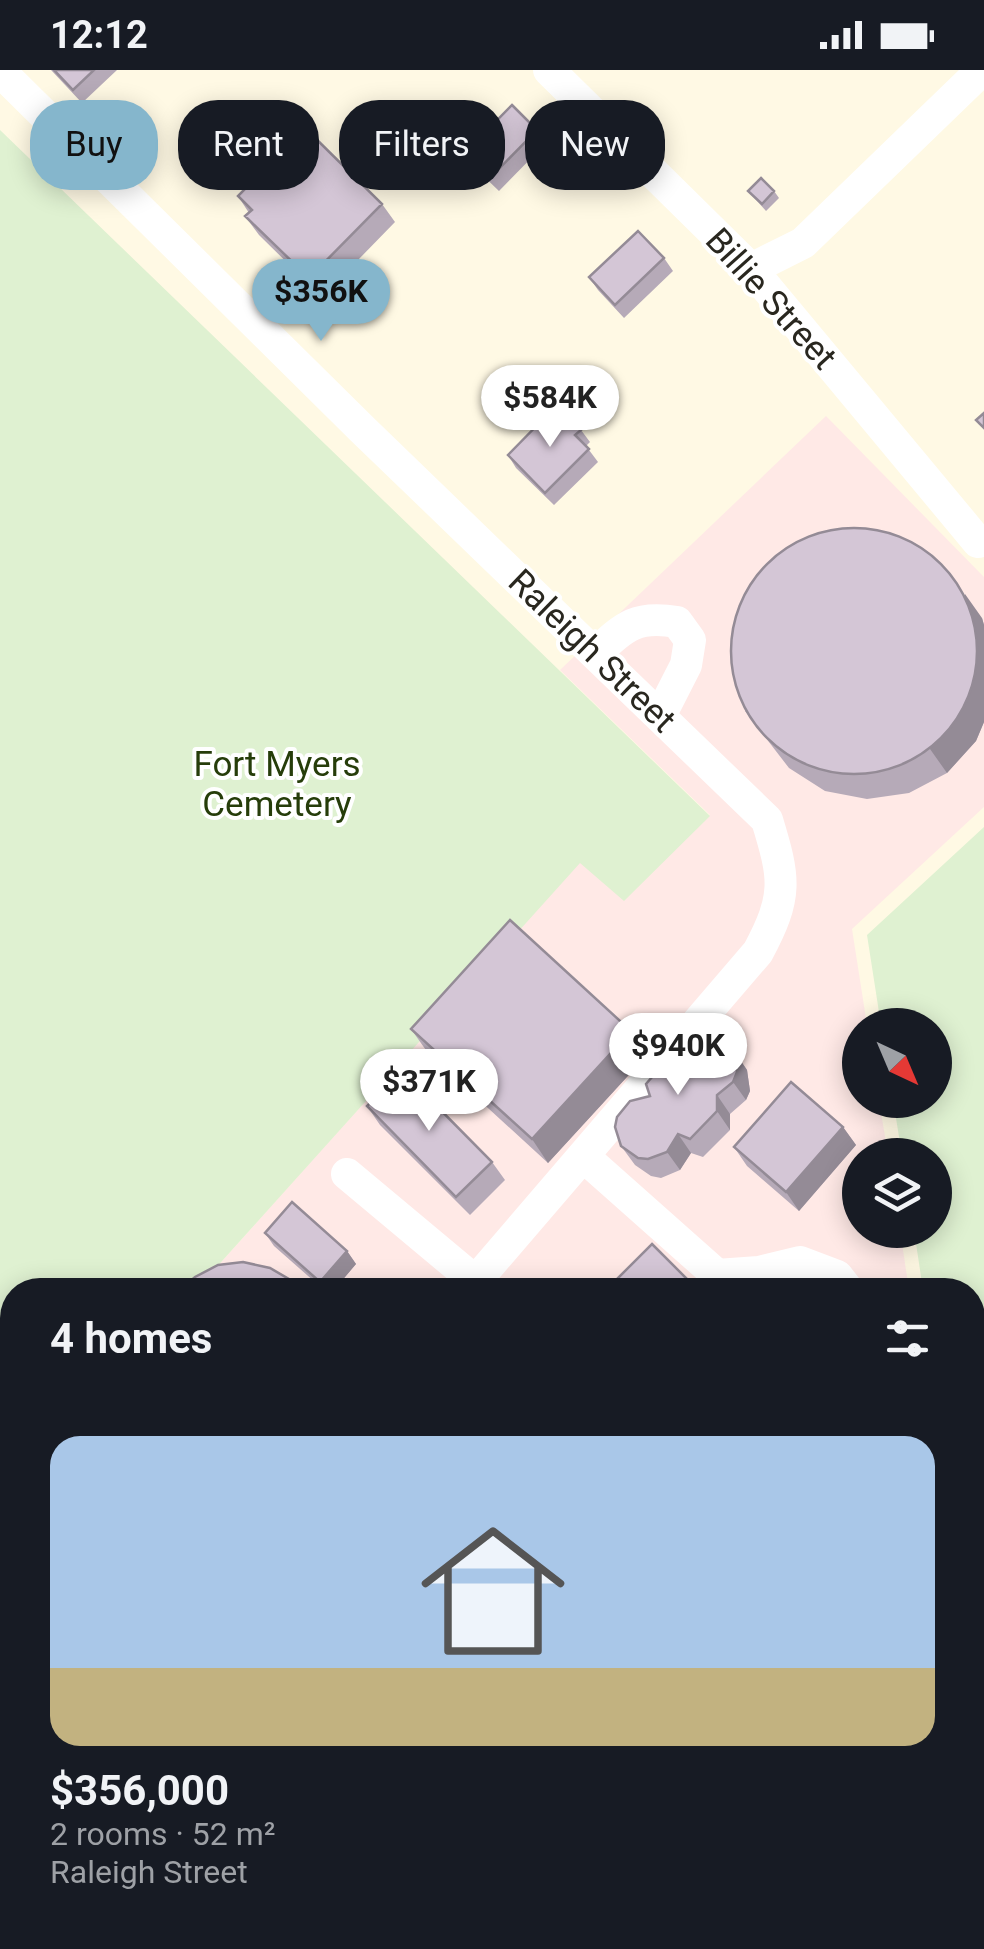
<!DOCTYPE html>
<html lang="en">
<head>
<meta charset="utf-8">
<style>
	body { margin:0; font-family:Roboto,sans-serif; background:#242831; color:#f1f3f6; height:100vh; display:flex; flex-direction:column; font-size:38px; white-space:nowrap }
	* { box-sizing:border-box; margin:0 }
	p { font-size:32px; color:#9ea1a6 }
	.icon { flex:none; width:55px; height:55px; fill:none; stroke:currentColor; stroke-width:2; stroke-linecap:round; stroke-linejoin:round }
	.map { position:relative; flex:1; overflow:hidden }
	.side { position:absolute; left:0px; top:1208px; width:985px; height:672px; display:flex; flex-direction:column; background:#171b24; border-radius:40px 40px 0 0; box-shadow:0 5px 25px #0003 }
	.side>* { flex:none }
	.banner { position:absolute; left:30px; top:30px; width:925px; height:90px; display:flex; gap:20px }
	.needle { width:65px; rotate:136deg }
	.tools { position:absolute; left:842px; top:938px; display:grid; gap:20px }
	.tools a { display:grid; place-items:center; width:110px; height:110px; border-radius:50%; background:#171b24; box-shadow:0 5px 25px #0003; font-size:50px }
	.price { position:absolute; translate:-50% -85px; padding:0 22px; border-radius:35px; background:#fff; color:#222; font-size:32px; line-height:65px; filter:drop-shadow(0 2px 5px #0008) }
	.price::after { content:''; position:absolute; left:50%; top:60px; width:30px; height:22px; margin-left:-15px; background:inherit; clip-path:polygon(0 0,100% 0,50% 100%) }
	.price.active { background:#85b6cc; color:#111 }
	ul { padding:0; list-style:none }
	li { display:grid; align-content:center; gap:20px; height:530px; padding:0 50px }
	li+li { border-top:2px solid #363941 }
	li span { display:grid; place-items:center; height:310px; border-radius:30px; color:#555 }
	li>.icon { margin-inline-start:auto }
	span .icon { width:180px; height:180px; fill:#fffc; stroke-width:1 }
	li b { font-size:42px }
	h2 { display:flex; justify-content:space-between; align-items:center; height:120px; padding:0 50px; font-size:42px }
	.pill { padding:0 35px; border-radius:40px; background:#171b24; box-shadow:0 5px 25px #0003; font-size:35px; line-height:90px }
	.pill.active { background:#85b6cc; color:#111 }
	.status { display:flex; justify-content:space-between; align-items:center; height:70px; padding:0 50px; background:#171b24; direction:ltr }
	.status svg { height:28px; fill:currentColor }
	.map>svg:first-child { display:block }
	.industrial { fill:#ffe9e6 }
	.green { fill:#dff1d1 }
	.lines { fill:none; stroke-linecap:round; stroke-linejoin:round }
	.stream { stroke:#7cacb1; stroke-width:9 }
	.minor { stroke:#fff; stroke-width:32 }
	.wall { fill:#b6aab8 }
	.shaded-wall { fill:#948b96 }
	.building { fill:#d4c6d6; stroke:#948b96; stroke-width:2.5 }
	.labels { text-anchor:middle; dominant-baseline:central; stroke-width:8; stroke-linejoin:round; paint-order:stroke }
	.street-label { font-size:35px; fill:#29271f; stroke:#fff }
	.park-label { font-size:35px; fill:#263d0a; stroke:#fff }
</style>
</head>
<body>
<div class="status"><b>12:12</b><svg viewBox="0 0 49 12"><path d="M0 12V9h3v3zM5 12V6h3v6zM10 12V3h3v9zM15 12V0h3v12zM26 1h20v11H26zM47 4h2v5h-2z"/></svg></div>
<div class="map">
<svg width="984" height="1879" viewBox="0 0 984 1879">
	<rect width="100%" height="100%" fill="#fff9e4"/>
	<path class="industrial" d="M826,346L984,507V737L852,859L867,955H860V1030H879L888,1085H860V1160H900L909,1220H196L580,792L710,745L560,600Z
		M973,1414L984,1429V1879H301L289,1868H972Z
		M12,1425V1598L0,1586V1439Z"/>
	<path class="green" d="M0,60L710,746L624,831L580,793L196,1220H12V1425L0,1439Z
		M984,757V1408L973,1394L972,1220H923L914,1160H935V1085H902L893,1030H935V955H881L867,865Z
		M0,1586L12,1598V1868H68L56,1879H0Z
		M110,1868H247L252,1879H99Z"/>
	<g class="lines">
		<path class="stream" d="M0,1651L12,1660
			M135,1879L140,1868"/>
		<path class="minor" d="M549,0L751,199L978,472
			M0,1L363,360L767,750C785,809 788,826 758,882L468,1220
			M751,199L803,173L982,0
			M595,584C625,556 636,545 677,552L690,570L686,595L660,646
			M583,1086L717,1205L759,1202L800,1192L837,1206L848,1220
			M347,1104L475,1211
			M972,1783L984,1768
			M972,1818L984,1833
			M581,1868L593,1879
			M878,1868L879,1879
			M959,1879L984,1859"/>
	</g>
	<path class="wall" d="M51,0H117L82,33Z
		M537,60L546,73L499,121L473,96L464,84Z
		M748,121H774L779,128L766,141Z
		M238,126L382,134L395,152L322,227L259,165L245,146L249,143Z
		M664,188L673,201L624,248L598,220L589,207Z
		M581,360L590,372L586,376L598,392L554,435L516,398L508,385Z
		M982,548L984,555V652L976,671L947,703L909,723L867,729L825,721L789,698L745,641Z
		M411,959L648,984L548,1093L428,983Z
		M734,981L747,1000L750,1021L746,1030L730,1044V1060L703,1087L691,1083L680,1100L661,1108L651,1106L635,1095L621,1076L650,1026Z
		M367,1036L492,1092L505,1110L470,1145L380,1055Z
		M843,1057L856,1075L799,1141L747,1096L734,1077Z
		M265,1163L347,1181L356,1194L334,1220H324L274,1176Z
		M0,1418L6,1426L0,1432Z
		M984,1555V1643L976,1632Z
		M353,1868H564L576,1879H365Z
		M606,1868H832L836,1873L830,1879H618Z"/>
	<path class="shaded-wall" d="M965,524L982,548L984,555V652L976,671L947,703L930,679Z
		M631,961L648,984L548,1093L532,1069Z
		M734,981L747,1000L750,1021L746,1030L733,1012Z
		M717,1025L730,1044V1060L717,1041Z
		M843,1057L856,1075L799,1141L786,1122Z
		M678,1064L691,1083L680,1100L667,1082Z
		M347,1181L356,1194L334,1220H326L320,1212Z
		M984,1688V1729L972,1748V1707Z"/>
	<path class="building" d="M54,0H94L73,20Z
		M512,35L537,60L490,108L464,84Z
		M305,58L382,134L309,208L245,146L252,140L238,126Z
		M761,108L774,121L762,134L748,121Z
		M638,161L664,188L615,235L589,207Z
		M557,335L581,360L575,365L589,379L545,423L508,385Z
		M984,343V358L976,350Z
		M731 581a123 123 0 1 1 246 0a123 123 0 1 1-246 0Z
		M510,850L631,961L532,1069L411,959Z
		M710,964L719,967L734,981L737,1002L733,1012L717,1025V1041L690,1069L678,1064L667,1082L648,1089L638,1088L621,1076L615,1057L617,1047L630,1031L650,1026L646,1014L660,998L675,995L677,985L689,969Z
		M402,1001L492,1092L456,1127L367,1036Z
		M791,1012L843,1057L786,1122L734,1077Z
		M292,1132L347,1181L320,1212L265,1163Z
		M652,1174L692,1214L687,1220H606Z
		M243,1192L270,1198L294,1212L300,1220H180L195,1207L218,1195Z
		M980,1555H984V1632H976Z
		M972,1649L984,1655V1688L972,1707Z
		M360,1868H564L576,1879H372Z
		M612,1868H810L807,1871L816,1879H752L743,1870L734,1879H624Z"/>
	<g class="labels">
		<g class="street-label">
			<text transform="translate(771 229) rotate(48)">Billie Street</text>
			<text transform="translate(592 581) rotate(44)">Raleigh Street</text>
		</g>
		<g class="park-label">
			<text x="277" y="694">Fort Myers<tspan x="277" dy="40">Cemetery</tspan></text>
		</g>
	</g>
</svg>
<div class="tools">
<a><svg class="needle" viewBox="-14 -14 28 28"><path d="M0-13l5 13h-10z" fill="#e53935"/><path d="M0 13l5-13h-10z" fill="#9ea1a6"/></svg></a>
<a><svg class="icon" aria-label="layers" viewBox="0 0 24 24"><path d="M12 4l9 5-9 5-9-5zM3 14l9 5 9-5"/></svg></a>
</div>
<b class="price active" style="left:321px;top:274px">$356K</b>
<b class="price" style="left:550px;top:380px">$584K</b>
<b class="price" style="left:678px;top:1028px">$940K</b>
<b class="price" style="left:429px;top:1064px">$371K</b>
<div class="banner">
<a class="pill active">Buy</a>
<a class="pill">Rent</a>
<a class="pill">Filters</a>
<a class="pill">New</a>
</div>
<section class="side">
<h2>4 homes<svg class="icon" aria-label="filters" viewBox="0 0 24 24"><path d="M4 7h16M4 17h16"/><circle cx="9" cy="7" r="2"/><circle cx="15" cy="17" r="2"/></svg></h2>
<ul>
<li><span style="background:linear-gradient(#a9c7e8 75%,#c2b280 0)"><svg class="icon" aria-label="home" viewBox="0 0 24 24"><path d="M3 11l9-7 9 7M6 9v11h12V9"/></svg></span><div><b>$356,000</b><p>2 rooms · 52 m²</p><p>Raleigh Street</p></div></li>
</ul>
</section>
</div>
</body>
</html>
